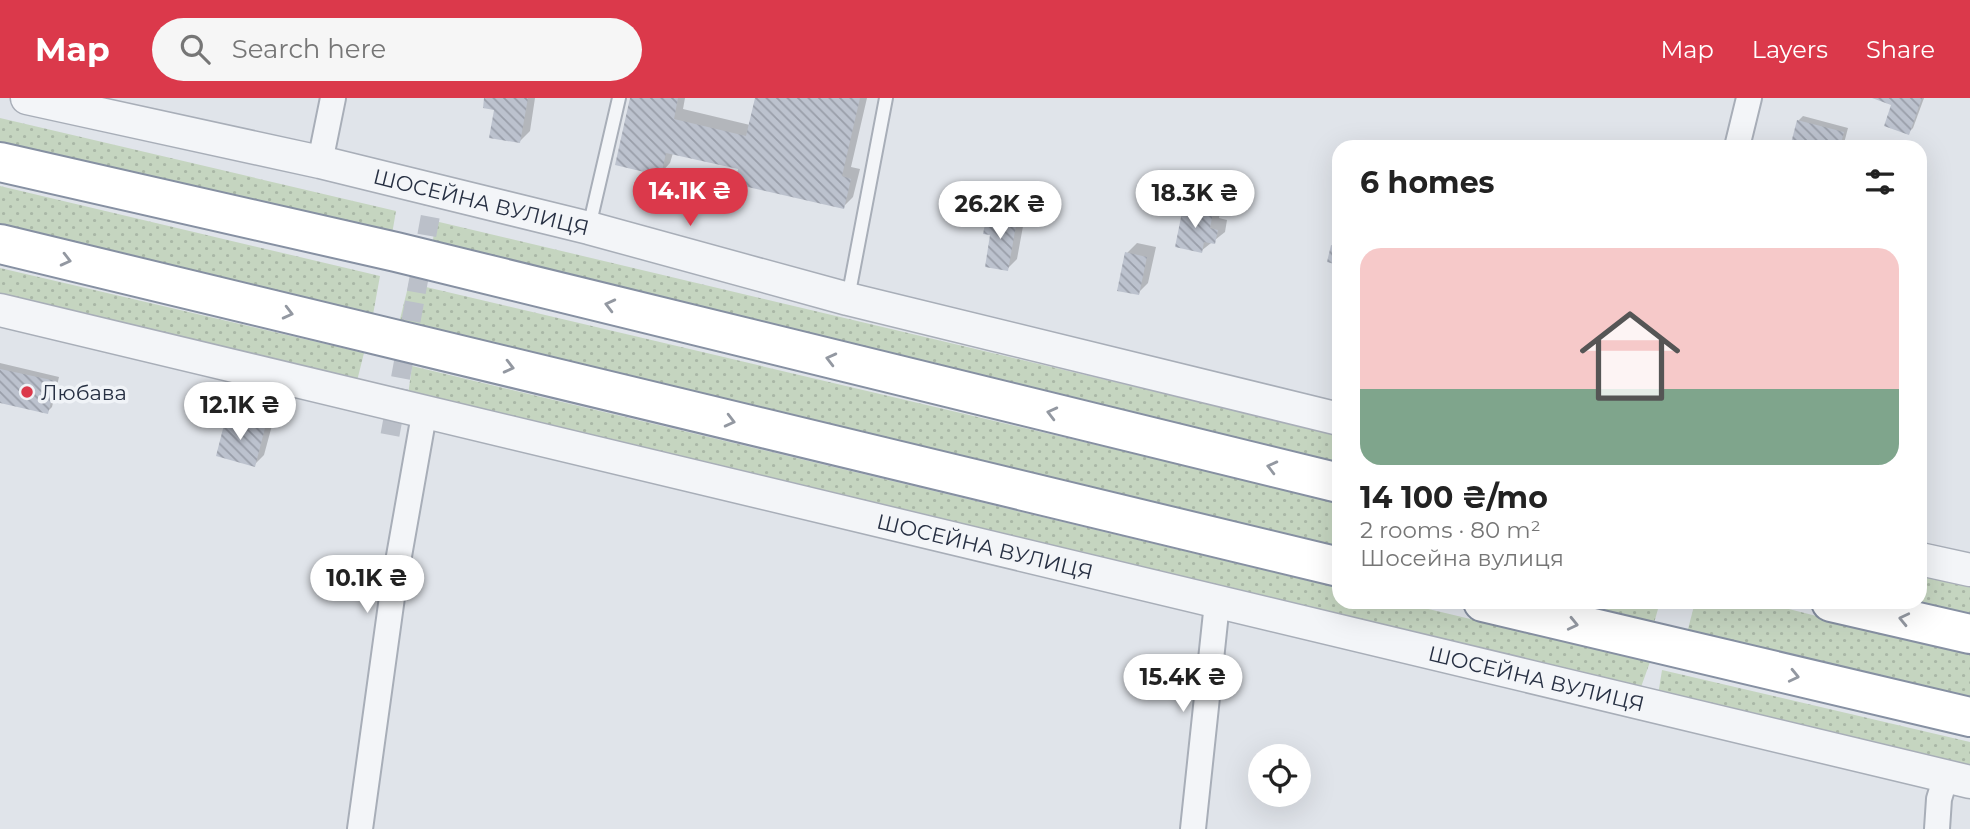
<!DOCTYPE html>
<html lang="en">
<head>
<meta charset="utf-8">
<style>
	body { margin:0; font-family:Montserrat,sans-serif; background:#f6f6f6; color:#222; height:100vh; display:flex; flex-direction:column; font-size:26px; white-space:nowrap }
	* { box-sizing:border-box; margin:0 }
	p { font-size:23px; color:#767676 }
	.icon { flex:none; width:38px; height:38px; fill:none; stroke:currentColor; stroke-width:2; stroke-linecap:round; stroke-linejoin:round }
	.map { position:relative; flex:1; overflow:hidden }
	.drawer { position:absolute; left:1332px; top:42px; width:595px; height:469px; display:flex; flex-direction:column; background:#fff; border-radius:21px; box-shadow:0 7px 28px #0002 }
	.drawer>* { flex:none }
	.fabs { position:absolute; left:1248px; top:646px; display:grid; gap:14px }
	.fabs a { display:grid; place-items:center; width:63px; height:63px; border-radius:50%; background:#fff; box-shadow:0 7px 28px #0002; font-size:35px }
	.price { position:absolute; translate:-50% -60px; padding:0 16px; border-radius:24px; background:#fff; color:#222; font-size:23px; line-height:46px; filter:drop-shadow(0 2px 4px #0008) }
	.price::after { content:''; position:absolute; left:50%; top:42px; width:21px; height:16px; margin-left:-10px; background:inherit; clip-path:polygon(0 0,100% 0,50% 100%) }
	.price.on { background:#db394b; color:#fff }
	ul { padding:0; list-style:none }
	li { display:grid; align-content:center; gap:14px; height:371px; padding:0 28px }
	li+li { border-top:2px solid #e0e0e0 }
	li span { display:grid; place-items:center; height:217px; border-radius:21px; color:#555 }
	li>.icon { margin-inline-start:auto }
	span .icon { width:126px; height:126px; fill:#fffc; stroke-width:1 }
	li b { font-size:30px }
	h2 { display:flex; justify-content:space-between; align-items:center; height:84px; padding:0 28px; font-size:30px }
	header { display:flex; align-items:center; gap:42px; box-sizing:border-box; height:98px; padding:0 35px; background:#db394b; color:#fff }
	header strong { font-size:33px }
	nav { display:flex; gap:38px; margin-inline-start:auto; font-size:24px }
	.search { width:490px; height:63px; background:#f6f6f6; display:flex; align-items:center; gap:18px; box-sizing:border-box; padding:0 24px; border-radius:38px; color:#767676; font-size:26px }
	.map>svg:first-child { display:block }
	.grass { fill:url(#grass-dots) }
	.shadow { fill:#0003 }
	.building { fill:url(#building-back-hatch) }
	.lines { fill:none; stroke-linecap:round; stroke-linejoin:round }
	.pedestrian-tunnel { stroke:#bbc0c9; stroke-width:19; stroke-dasharray:19 10; stroke-linecap:butt }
	.service-casing { stroke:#a8aeb8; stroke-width:16 }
	.minor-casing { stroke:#a8aeb8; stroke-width:28 }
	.tertiary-casing { stroke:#a8aeb8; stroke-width:35 }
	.trunk-casing { stroke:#8690a2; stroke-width:42 }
	.service { stroke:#f3f5f8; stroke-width:12 }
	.minor { stroke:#f3f5f8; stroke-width:24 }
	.tertiary { stroke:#f3f5f8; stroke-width:32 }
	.trunk { stroke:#fff; stroke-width:38 }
	.oneway { stroke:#9398a1 }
	.poi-dot { fill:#db394b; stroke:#f0f3f7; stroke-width:2.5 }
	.labels { text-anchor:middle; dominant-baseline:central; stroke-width:7; stroke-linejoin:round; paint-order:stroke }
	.street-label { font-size:21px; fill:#273043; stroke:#f0f3f7 }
	.poi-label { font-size:21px; fill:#273043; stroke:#f0f3f7; text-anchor:start }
</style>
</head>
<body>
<header>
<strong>Map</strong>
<div class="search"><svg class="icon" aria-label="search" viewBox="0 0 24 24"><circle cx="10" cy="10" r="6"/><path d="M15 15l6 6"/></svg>Search here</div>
<nav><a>Map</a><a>Layers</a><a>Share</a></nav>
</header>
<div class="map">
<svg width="1970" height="731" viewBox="0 0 1970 731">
	<defs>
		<pattern id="grass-dots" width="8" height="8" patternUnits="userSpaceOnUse" patternTransform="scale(1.75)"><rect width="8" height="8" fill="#c5d5c0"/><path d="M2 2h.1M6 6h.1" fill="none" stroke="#a9b7a6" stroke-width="1.8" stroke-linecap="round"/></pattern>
		<pattern id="building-back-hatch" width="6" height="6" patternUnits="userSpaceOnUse" patternTransform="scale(1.75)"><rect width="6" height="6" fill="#bcc2ce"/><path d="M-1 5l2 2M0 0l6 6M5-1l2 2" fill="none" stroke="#999ea9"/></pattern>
	</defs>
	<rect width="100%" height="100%" fill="#e0e4ea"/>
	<path class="grass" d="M0,20L396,113L391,142L0,50Z
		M0,88L380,178L372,222L0,134Z
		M435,123L1339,337V369L432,152Z
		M0,170L364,255L356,287L0,204Z
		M409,185L1339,404V451L398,229Z
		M412,268L1339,490V504H1399L1650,564L1641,589L408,297Z
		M1920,476L1970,488V517L1917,504H1920Z
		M1564,504H1660L1654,525Z
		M1695,504H1761L1970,557V603L1687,535Z
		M1662,572L1970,644V670L1658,597Z"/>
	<path class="shadow" d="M486,0H535L530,33L520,43Z
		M632,0H685L683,11L750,27L756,0H867L851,69L860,71L853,99L843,109L740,70L673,55L670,65L660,76Z
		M1878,0H1924L1913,30L1908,35L1893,6Z
		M1803,18L1848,30L1843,49H1792L1798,23Z
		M1195,99L1222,105L1219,120L1227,122L1225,134L1201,153L1185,109Z
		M998,106L1026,112L1017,161L1007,171L988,117Z
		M1137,145L1156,149L1148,185L1138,195L1127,155Z
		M0,265L59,279L52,309L47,314L0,303Z
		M238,310L274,320L264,357L254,367L228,320Z"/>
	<path class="building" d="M484,0H528L520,45L489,40L494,12L483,10Z
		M630,0H678L674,21L746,38L755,0H860L842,78L851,81L844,111L735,86L738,71L666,55L661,78L615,67Z
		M1872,0H1922L1909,37L1884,28L1891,7Z
		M1797,22L1844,34L1840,49H1790Z
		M1183,109L1213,115L1210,130L1218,132L1215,146L1204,144L1202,155L1175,149Z
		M987,116L1017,122L1008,173L985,169L990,137L983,136Z
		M1331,147L1339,149V189L1333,187L1338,167L1327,164Z
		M1125,154L1147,159L1139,197L1117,193Z
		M0,271L56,283L48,316L0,305Z
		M226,319L265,330L255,369L216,358Z"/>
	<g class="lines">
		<path class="pedestrian-tunnel" d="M390,337L437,82"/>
		<defs>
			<path id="service" d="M589,129L619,0
				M848,200L886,0"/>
			<path id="minor" d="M1737,49L1749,0
				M320,64L333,0
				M360,731L393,492L425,311
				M1193,731L1217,505
				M1937,731L1939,701L1946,678"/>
			<g id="tertiary">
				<path id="s1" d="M27,0L320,64L589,130L848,201L1339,321"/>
				<path id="s2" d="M0,212L1970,684"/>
				<path d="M1920,461L1970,472"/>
			</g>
			<path id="trunk" d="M0,64L396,154L1339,385
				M0,146L1339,469
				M1483,504L1970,619
				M1831,504L1970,536"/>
		</defs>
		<use href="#service" class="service-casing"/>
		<use href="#minor" class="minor-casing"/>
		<use href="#tertiary" class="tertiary-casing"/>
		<use href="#trunk" class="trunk-casing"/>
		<use href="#service" class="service"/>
		<use href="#minor" class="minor"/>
		<use href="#tertiary" class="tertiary"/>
		<use href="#trunk" class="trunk"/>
	</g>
	<defs><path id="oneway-chevron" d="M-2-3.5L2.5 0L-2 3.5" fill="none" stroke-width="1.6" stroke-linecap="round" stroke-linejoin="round" transform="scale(1.75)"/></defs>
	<g class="oneway">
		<use href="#oneway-chevron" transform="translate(66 162) rotate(14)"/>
		<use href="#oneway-chevron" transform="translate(610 207) rotate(-166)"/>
		<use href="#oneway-chevron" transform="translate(288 215) rotate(14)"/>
		<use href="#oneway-chevron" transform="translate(831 261) rotate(-166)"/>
		<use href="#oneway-chevron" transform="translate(509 269) rotate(14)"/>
		<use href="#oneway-chevron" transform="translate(1052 315) rotate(-166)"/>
		<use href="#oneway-chevron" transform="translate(730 323) rotate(14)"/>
		<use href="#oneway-chevron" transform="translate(1272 369) rotate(-166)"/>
		<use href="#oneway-chevron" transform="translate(1904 521) rotate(-167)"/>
		<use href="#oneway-chevron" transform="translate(1573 526) rotate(13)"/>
		<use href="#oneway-chevron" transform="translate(1794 578) rotate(13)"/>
	</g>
	<circle class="poi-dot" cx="27" cy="294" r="7"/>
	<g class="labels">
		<g class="street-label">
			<text stroke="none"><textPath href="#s1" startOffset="466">ШОСЕЙНА ВУЛИЦЯ</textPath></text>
			<text stroke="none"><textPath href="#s2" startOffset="1013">ШОСЕЙНА ВУЛИЦЯ</textPath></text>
			<text stroke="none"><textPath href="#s2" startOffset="1580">ШОСЕЙНА ВУЛИЦЯ</textPath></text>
		</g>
		<g class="poi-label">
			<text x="41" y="294">Любава</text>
		</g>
	</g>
</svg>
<div class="fabs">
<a><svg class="icon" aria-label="locate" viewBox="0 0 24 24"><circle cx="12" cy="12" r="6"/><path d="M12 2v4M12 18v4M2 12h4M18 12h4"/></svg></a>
</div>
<b class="price on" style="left:690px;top:130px">14.1K ₴</b>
<b class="price" style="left:1195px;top:132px">18.3K ₴</b>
<b class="price" style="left:1000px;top:143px">26.2K ₴</b>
<b class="price" style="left:240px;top:344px">12.1K ₴</b>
<b class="price" style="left:367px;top:517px">10.1K ₴</b>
<b class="price" style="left:1183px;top:616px">15.4K ₴</b>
<section class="drawer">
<h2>6 homes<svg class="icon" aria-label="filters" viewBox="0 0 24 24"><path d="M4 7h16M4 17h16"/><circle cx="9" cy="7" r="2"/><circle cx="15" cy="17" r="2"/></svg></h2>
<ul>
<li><span style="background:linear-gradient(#f6c9c9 65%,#7fa58c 0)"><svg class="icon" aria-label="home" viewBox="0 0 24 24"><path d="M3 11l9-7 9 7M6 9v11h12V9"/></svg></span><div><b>14 100 ₴/mo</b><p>2 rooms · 80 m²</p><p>Шосейна вулиця</p></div></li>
</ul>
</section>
</div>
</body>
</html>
